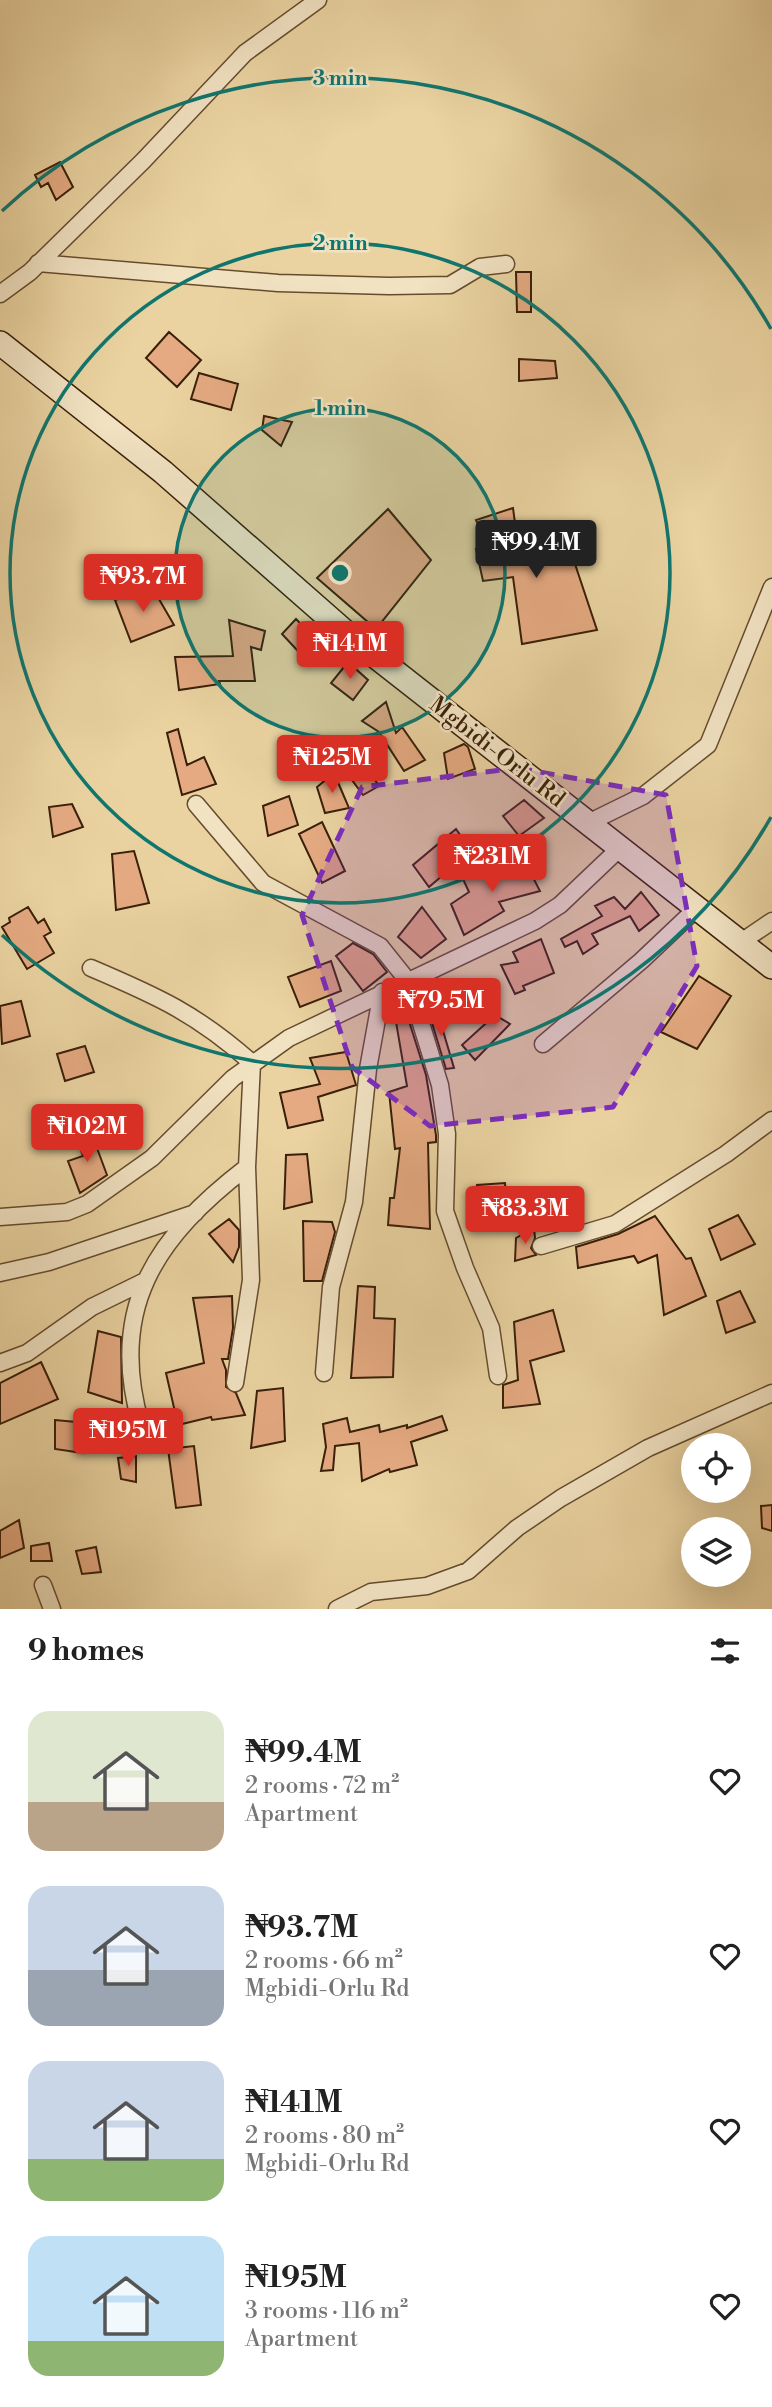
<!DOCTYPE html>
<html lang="en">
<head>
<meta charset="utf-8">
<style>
	body { margin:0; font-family:"Libre Bodoni",serif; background:#f6f6f6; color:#222; height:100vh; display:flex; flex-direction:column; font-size:26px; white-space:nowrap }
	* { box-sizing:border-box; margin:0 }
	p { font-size:23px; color:#767676 }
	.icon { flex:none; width:38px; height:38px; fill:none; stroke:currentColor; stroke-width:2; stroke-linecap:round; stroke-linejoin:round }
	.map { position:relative; height:1609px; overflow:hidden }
	.side { display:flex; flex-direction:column; background:#fff; flex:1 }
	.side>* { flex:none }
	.controls { position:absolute; left:681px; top:1433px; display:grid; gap:14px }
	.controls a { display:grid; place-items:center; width:70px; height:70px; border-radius:50%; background:#fff; box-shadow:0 7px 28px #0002; font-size:35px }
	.price { position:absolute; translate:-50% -60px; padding:0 16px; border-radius:7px; background:#d93025; color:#fff; font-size:23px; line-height:46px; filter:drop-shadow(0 2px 4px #0008) }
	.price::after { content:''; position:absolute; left:50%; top:42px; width:21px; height:16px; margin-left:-10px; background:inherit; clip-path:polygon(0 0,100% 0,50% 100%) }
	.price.selected { background:#222; color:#fff }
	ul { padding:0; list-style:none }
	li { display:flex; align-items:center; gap:21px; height:175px; padding:0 28px }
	li span { display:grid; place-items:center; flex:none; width:196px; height:140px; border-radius:21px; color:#555 }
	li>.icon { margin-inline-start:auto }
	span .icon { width:84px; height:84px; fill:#fffc; stroke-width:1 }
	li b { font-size:30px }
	h2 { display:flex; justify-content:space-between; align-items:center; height:84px; padding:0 28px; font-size:30px }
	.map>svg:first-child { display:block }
	.building { fill:#e5aa82; stroke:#391f09; stroke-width:2 }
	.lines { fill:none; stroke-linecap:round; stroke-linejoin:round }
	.minor-casing { stroke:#654c2f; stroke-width:19 }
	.secondary-casing { stroke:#391f09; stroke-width:26 }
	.minor { stroke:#f1e2c2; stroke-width:16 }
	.secondary { stroke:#f1e2c2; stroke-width:23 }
	.marked { fill:#7b2cbf; fill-opacity:0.2; stroke:#7b2cbf; stroke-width:5; stroke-dasharray:14 9; stroke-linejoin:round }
	.ring { fill:none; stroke:#0f766e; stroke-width:3.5 }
	.labels { text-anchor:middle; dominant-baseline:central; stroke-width:5; stroke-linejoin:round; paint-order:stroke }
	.street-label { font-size:23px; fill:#391f09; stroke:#f1e2c2 }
	.centre { fill:#0f766e; stroke:#f1e2c2; stroke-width:3.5 }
	.ring-label { font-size:21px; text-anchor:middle; font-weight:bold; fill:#0f766e; stroke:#f1e2c2; stroke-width:5; stroke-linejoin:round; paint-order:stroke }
</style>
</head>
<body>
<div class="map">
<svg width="772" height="1609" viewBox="0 0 772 1609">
	<rect width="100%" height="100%" fill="#ead3a1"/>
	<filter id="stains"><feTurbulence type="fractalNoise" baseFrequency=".00286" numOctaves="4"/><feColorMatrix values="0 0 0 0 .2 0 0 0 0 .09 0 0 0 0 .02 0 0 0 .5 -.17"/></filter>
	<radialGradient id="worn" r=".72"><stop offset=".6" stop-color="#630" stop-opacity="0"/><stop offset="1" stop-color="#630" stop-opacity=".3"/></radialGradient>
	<path class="building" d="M60,162L73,187L56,200L48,183L41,187L35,175Z
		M516,272H531V312H517Z
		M169,332L201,360L177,387L146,358Z
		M519,359L555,361L557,378L519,381Z
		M199,373L238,384L231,410L191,399Z
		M264,416L292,422L281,446L262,430Z
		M513,508L517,538L532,537L540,549L567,540L597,630L522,644L513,577L483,581L476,549L490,548L476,520Z
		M388,509L431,560L376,629L317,578Z
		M152,587L174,625L131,642L115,600Z
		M296,619L324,648L310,664L282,634Z
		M229,620L265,631L261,650L251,647L255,681H219L220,684L179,690L175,657L233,656Z
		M348,662L368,680L353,700L331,683Z
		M386,702L396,733L402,727L425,760L404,771L379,732L362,721Z
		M178,729L187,765L204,757L216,784L182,795L167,733Z
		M464,744L468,747L475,769L448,779L444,753Z
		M358,755L379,786L363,795L341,765Z
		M334,773L349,808L325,813L317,787Z
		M289,796L298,825L268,836L263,806Z
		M524,800L544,818L519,836L503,816Z
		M72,804L83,827L53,837L49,807Z
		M322,822L345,871L322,883L299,834Z
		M456,829L471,851L429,887L413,865Z
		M134,851L149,903L116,910L112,854Z
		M524,860L540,891L499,902L504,911L464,935L451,904L469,892L462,877L479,870L484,878Z
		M641,892L659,915L639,931L630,916L592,934L598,944L583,954L577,941L565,947L561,939L602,916L595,906L614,897L625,909Z
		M28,907L38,923L44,919L51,932L44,936L54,953L27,969L2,927L10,922L9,918Z
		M422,907L446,939L421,958L398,937Z
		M541,939L554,973L523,986L525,990L515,994L501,965L518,962L513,952Z
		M353,943L373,954L387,972L363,991L336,956Z
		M331,961L341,991L300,1007L288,977Z
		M699,976L731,996L697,1049L661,1032Z
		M21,1001L30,1036L2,1044L0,1006Z
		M436,1007L454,1068L446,1069L428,1010Z
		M495,1015L510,1024L475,1060L462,1045Z
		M408,1018L426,1075L436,1135V1142L428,1143L430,1229L388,1225L390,1198H394L400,1148L395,1149L389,1092L407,1086L396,1022Z
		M85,1046L94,1072L65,1081L57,1054Z
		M346,1052L356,1085L318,1097L323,1120L288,1128L280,1093L320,1084L310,1058Z
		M91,1132L107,1175L80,1193L68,1161L83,1156L76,1137Z
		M307,1154L312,1202L284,1209L286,1155Z
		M505,1183L507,1210L517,1228L477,1225L480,1199H474L477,1185Z
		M738,1215L755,1244L721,1260L709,1229Z
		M655,1216L686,1259L691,1258L706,1296L664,1315L657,1255L638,1263L634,1256L578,1268L576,1247L618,1234Z
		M229,1219L239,1230V1247L233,1262L209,1234Z
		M303,1221L332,1222L335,1232L322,1281H304Z
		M534,1228L535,1238L531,1248L536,1255L515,1261L516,1238Z
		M358,1286L375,1287L374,1318L395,1319L393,1377L351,1378Z
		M740,1291L755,1322L726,1333L717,1301Z
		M232,1296L233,1328L228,1359H222L226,1370V1387L236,1393L245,1415L212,1420L211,1417L178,1425L166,1373L204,1363L193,1298Z
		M553,1310L564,1351L530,1361L540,1404L503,1408V1385L518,1380L514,1322Z
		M98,1331L121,1337L122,1403L88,1392Z
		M41,1362L58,1399L0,1424V1383Z
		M283,1388L285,1441L251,1448L257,1391Z
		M442,1416L447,1430L411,1442L417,1465L390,1472L389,1469L362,1481L359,1443L335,1446L333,1470L321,1471L326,1447L323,1424L347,1418L350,1432L379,1425L380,1432L407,1425V1428Z
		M55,1420L98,1424L128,1434L123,1452L84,1447L83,1453L55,1449Z
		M194,1446L201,1505L176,1508L168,1449Z
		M136,1456V1482L121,1479L118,1458Z
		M772,1505V1531L762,1528L761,1506Z
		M19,1520L24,1548L0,1558V1531Z
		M49,1543L52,1561H31V1546Z
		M96,1547L101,1572L82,1574L76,1551Z"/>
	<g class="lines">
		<defs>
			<path id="minor" d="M38,263L278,283L389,286L450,285L480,267L506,264
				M0,294L30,272L143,161L245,53L318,0
				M196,804L263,883L380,946L408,981L440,1085L447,1134L445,1211L465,1268L491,1328L498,1376
				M588,823L643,796L708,745L772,587
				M741,942L772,921
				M91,968C157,996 197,1014 252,1063L247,1167L251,1280L235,1383
				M543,1044L641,961L697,908
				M0,1217L67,1212L87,1204L152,1158L233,1078L289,1038L535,921L560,905L620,848
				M541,1246L615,1224L726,1154L772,1120
				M0,1273L49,1262L195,1213
				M0,1363L27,1353L92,1307L143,1282
				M324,1373L331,1287L354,1202L368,1069L382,992
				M141,1425C107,1308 156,1237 247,1167
				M43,1585L52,1609
				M337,1609L371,1592L427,1586L468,1571L517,1528L561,1498L648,1448L772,1393"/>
			<path id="secondary" d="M0,343L163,472L352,638L772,967"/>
		</defs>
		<use href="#minor" class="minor-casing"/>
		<use href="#secondary" class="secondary-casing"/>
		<use href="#minor" class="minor"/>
		<use href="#secondary" class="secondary"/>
	</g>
	<path class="marked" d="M518,768L666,795L697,966L613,1107L430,1126L352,1067L302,915L362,787Z"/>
	<circle cx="340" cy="573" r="165" fill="#0f766e" fill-opacity=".12"/>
	<g class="ring">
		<circle cx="340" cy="573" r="165"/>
		<circle cx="340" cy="573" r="330"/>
		<path d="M771 817A495 495 0 0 1 2 935M2 211A495 495 0 0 1 771 329"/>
	</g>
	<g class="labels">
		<g class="street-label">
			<text transform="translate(497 752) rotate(38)">Mgbidi-Orlu Rd</text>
		</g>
	</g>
	<circle cx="340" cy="573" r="10" class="centre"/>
	<g class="ring-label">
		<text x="340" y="85">3 min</text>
		<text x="340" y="250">2 min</text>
		<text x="340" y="415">1 min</text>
	</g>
	<rect width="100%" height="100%" filter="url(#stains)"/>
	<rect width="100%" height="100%" fill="url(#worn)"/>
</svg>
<div class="controls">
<a><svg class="icon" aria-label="locate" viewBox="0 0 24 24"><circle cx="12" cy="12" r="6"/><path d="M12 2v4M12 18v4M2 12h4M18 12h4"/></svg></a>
<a><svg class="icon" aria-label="layers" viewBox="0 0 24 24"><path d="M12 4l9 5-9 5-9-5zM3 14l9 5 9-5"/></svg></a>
</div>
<b class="price selected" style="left:536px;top:580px">₦99.4M</b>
<b class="price" style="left:143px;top:614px">₦93.7M</b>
<b class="price" style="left:350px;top:681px">₦141M</b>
<b class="price" style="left:332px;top:795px">₦125M</b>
<b class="price" style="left:492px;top:894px">₦231M</b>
<b class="price" style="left:441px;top:1038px">₦79.5M</b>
<b class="price" style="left:87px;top:1164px">₦102M</b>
<b class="price" style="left:525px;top:1246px">₦83.3M</b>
<b class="price" style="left:128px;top:1468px">₦195M</b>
</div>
<section class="side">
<h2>9 homes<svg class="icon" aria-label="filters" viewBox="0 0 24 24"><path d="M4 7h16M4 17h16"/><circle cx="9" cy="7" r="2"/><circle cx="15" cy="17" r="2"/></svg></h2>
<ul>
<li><span style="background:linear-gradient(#dfe7d0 65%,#b9a48a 0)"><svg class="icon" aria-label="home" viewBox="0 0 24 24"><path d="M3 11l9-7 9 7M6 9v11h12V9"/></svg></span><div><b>₦99.4M</b><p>2 rooms · 72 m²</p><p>Apartment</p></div><svg class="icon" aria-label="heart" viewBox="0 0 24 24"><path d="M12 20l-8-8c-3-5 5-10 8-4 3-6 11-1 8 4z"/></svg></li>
<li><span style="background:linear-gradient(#c9d6e8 60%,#9aa5b1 0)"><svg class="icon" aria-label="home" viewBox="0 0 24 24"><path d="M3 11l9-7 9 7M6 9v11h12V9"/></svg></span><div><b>₦93.7M</b><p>2 rooms · 66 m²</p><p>Mgbidi-Orlu Rd</p></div><svg class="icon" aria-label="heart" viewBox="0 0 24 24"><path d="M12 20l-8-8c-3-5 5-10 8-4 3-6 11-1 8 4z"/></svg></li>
<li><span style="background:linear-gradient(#c9d6e8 70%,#8fb573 0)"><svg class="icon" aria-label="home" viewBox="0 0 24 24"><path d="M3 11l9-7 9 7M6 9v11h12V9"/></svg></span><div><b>₦141M</b><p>2 rooms · 80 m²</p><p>Mgbidi-Orlu Rd</p></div><svg class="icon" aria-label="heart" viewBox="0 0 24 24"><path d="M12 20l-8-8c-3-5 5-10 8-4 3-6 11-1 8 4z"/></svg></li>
<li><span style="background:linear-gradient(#bfe0f5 75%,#8fb573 0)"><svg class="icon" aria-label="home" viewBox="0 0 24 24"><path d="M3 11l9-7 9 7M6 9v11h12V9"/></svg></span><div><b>₦195M</b><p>3 rooms · 116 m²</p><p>Apartment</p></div><svg class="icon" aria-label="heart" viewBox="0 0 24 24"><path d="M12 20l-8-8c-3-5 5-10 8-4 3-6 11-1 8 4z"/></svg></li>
</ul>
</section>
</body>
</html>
